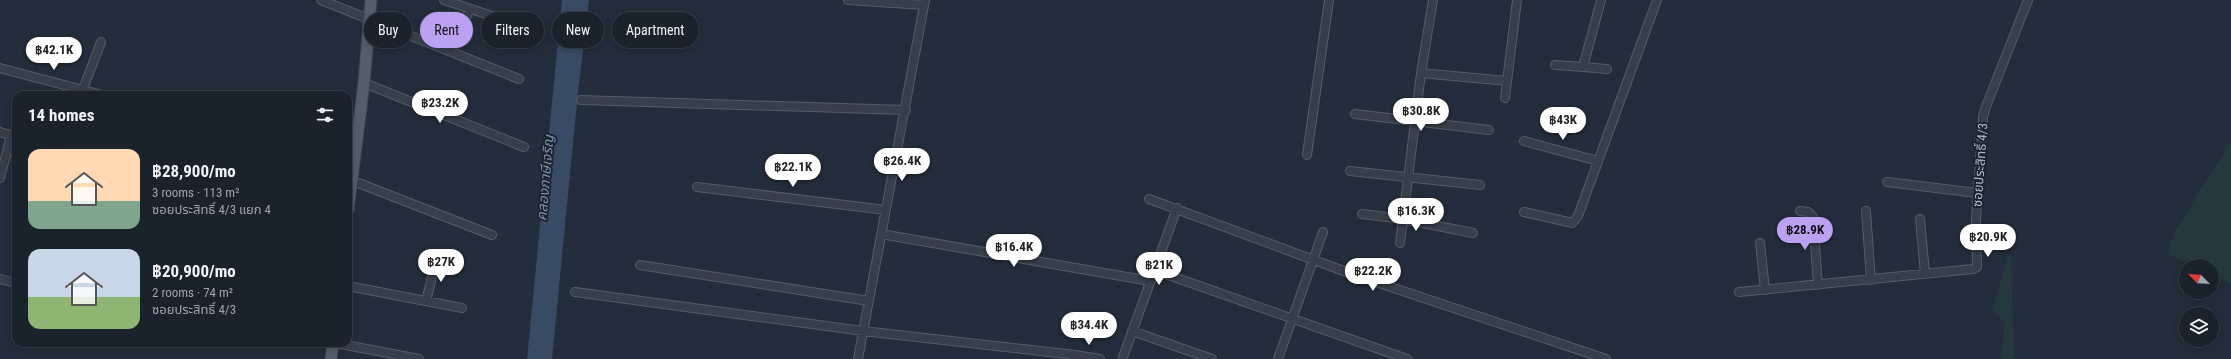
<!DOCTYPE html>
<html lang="en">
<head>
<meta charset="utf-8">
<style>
	body { margin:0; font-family:"Roboto Condensed","Noto Sans Thai",sans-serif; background:#272f38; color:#f1f3f6; height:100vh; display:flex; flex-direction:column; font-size:15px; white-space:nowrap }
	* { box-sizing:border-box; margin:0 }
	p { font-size:13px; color:#9fa4a9 }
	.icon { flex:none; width:22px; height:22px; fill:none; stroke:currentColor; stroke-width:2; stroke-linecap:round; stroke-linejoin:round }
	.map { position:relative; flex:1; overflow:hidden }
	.sheet { position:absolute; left:12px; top:91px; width:340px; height:256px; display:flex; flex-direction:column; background:#1a222c; border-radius:12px; box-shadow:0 2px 10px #0003,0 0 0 1px #383f48 }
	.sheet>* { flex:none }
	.top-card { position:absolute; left:364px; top:12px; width:380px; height:36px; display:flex; gap:8px }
	.needle { width:26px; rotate:294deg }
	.fabs { position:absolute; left:2179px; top:259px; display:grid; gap:8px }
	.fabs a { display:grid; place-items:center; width:40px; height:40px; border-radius:50%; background:#1a222c; box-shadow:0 2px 10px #0003,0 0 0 1px #383f48; font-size:20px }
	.price { position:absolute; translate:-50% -34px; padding:0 9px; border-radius:14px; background:#fff; color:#222; font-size:13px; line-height:26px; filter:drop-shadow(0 1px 2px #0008) }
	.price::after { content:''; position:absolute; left:50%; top:24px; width:12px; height:9px; margin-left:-6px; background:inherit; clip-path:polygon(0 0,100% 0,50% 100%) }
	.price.current { background:#bca0f2; color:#111 }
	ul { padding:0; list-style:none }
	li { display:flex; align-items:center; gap:12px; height:100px; padding:0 16px }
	li span { display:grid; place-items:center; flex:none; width:112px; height:80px; border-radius:12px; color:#555 }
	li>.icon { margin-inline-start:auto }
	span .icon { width:48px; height:48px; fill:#fffc; stroke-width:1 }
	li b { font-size:17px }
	h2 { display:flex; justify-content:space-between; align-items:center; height:48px; padding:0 16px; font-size:17px }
	.pill { padding:0 14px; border-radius:18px; background:#1a222c; box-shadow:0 2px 10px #0003,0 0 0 1px #383f48; font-size:14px; line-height:36px }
	.pill.current { background:#bca0f2; color:#111 }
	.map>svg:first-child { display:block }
	.green { fill:#25393c }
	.water { fill:#394a64 }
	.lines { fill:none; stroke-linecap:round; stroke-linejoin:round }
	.minor-casing { stroke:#555d69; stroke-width:10 }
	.major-casing { stroke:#404854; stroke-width:13 }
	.minor { stroke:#373f4b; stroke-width:8 }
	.major { stroke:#555e6b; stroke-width:11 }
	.labels { text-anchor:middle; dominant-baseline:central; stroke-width:4; stroke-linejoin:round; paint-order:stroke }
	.street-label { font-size:13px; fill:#b2bac7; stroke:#1c2430 }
	.water-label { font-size:14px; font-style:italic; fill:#7c90ae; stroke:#1c2430 }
</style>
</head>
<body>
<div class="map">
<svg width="2231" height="359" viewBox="0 0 2231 359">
	<rect width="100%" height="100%" fill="#232d3b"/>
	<path class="green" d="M2231,141V284L2212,275V266H2193L2168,254L2174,233Z
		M2008,256H2011L2014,359H2001L2005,322L1992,311Z"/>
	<path class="water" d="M562,0H589L578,92L552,359H527Z"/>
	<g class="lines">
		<defs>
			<path id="minor" d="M321,0L519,79
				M444,0L501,19
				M848,0L924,5
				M431,18L452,28H458L464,22L470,9
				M1555,65L1583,67L1601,0
				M1583,67L1607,69
				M0,68L102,95
				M1421,73L1507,81
				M364,83L524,147
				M83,89L101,42
				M1505,98L1517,0
				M581,100L906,110
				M1355,114L1489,130
				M0,132L16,137
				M1524,141L1598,161
				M1307,155L1329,0
				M1350,171L1480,185
				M0,178L11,136
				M348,179L492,235
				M1887,182L1977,193
				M697,187L886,210
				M1149,199L1349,273L1606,359
				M1800,211L1808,212L1813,217L1818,285
				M1866,211L1871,280
				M1524,212L1568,222L1572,223L1578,216L1657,0
				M1362,214L1403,219L1473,233
				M1920,219L1925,274
				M881,234L1150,281
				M1400,243L1421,73L1433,0
				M1760,243L1765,290
				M640,265L869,301
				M1154,270L1407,359
				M0,279L16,283
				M348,286L462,308
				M575,292L863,331L1075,355L1074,359
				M1739,292L1973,269L1977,267L1976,219L1983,116L1987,104L2028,0
				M426,301L436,261
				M1132,331L1212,359
				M335,343L419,359
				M1075,355L1100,359
				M1123,357L1177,208
				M858,359L925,0
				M1278,359L1323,232"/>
			<path id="major" d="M348,210L364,83L371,0
				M331,359L333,343"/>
		</defs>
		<use href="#minor" class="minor-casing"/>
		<use href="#major" class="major-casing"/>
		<use href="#minor" class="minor"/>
		<use href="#major" class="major"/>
	</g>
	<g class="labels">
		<g class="street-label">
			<text transform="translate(1980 165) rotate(-86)">ซอยประสิทธิ์ 4/3</text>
		</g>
		<g class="water-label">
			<text transform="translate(545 178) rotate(-85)">คลองภาษีเจริญ</text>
		</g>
	</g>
</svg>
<div class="fabs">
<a><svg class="needle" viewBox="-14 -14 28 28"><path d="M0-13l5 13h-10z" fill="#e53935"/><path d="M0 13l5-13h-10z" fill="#9fa4a9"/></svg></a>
<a><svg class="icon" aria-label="layers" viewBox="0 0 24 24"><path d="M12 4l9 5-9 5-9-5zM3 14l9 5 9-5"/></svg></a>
</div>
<b class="price" style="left:54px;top:71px">฿42.1K</b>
<b class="price" style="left:440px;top:124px">฿23.2K</b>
<b class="price" style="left:1421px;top:132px">฿30.8K</b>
<b class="price" style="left:1563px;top:141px">฿43K</b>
<b class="price" style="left:902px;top:182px">฿26.4K</b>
<b class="price" style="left:793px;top:188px">฿22.1K</b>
<b class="price" style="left:1416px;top:232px">฿16.3K</b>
<b class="price current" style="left:1805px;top:251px">฿28.9K</b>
<b class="price" style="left:1988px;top:258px">฿20.9K</b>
<b class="price" style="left:1014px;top:268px">฿16.4K</b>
<b class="price" style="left:441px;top:283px">฿27K</b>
<b class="price" style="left:1159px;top:286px">฿21K</b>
<b class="price" style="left:1373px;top:292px">฿22.2K</b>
<b class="price" style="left:1089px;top:346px">฿34.4K</b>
<div class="top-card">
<a class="pill">Buy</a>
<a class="pill current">Rent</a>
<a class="pill">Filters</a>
<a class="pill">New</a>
<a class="pill">Apartment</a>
</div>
<section class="sheet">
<h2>14 homes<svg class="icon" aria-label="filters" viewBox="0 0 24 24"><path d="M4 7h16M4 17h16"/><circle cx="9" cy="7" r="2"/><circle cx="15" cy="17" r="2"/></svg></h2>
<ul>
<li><span style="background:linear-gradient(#ffd9b3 65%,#7fa58c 0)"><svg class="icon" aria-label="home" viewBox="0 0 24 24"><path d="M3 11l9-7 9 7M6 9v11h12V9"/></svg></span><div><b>฿28,900/mo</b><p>3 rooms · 113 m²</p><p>ซอยประสิทธิ์ 4/3 แยก 4</p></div></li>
<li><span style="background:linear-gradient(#c9d6e8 60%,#8fb573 0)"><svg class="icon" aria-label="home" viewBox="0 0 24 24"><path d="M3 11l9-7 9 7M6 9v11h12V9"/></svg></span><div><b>฿20,900/mo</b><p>2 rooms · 74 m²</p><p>ซอยประสิทธิ์ 4/3</p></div></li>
</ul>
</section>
</div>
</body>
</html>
